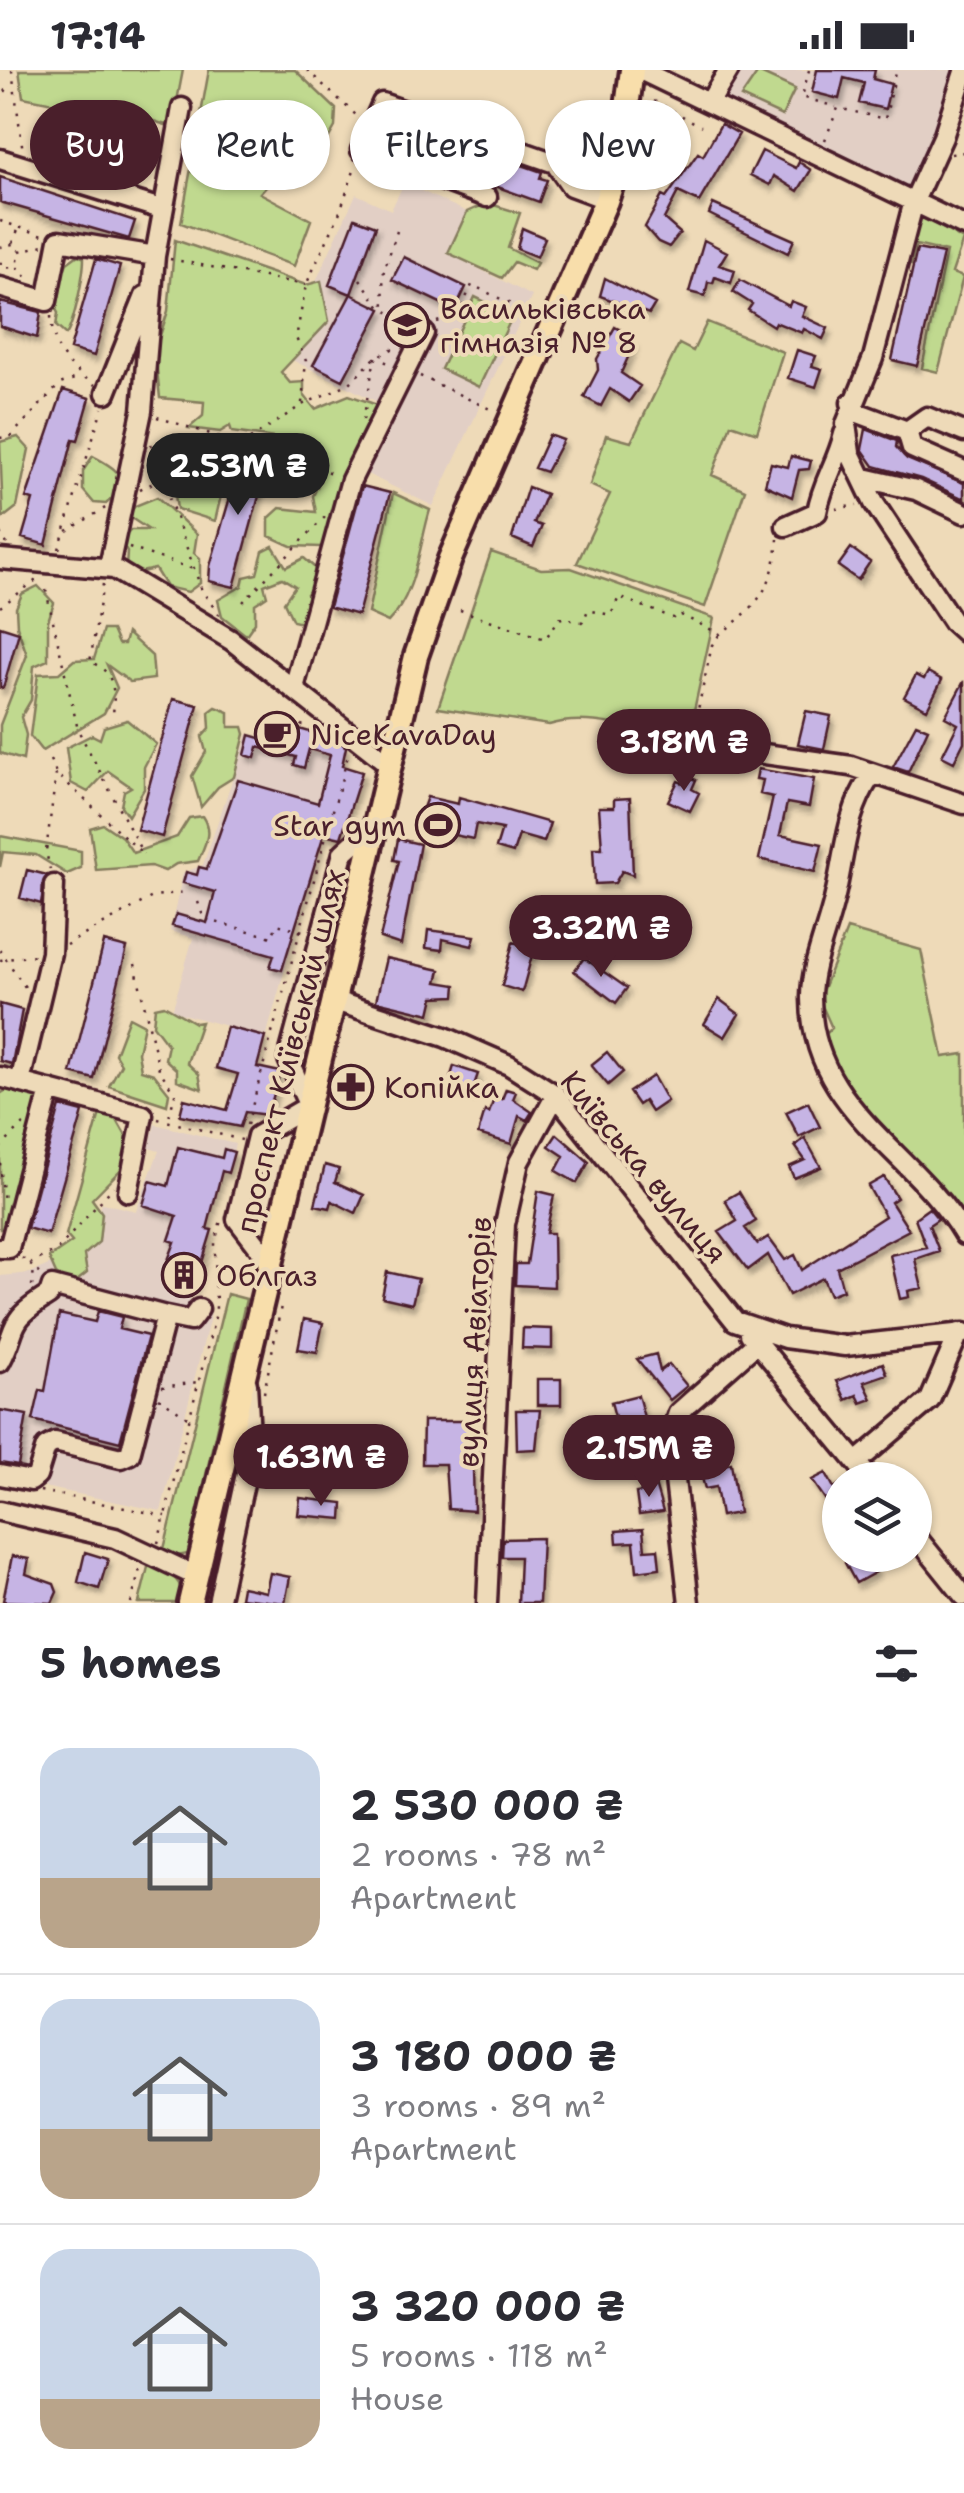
<!DOCTYPE html>
<html lang="en">
<head>
<meta charset="utf-8">
<style>
	body { margin:0; font-family:"Shantell Sans",sans-serif; background:#f7f7f7; color:#2b2b33; height:100vh; display:flex; flex-direction:column; font-size:38px; white-space:nowrap }
	* { box-sizing:border-box; margin:0 }
	p { font-size:32px; color:#7c7c81 }
	.icon { flex:none; width:55px; height:55px; fill:none; stroke:currentColor; stroke-width:2; stroke-linecap:round; stroke-linejoin:round }
	.map { position:relative; height:1533px; overflow:hidden }
	.side { display:flex; flex-direction:column; background:#fff; flex:1 }
	.side>* { flex:none }
	.hud { position:absolute; left:30px; top:30px; width:905px; height:90px; display:flex; gap:20px }
	.buttons { position:absolute; left:822px; top:1392px; display:grid; gap:20px }
	.buttons a { display:grid; place-items:center; width:110px; height:110px; border-radius:50%; background:#fff; box-shadow:0 2px 8px #0004; font-size:50px }
	.price { position:absolute; translate:-50% -85px; padding:0 22px; border-radius:35px; background:#4a1f2b; color:#fff; font-size:32px; line-height:65px; filter:drop-shadow(0 2px 5px #0008) }
	.price::after { content:''; position:absolute; left:50%; top:60px; width:30px; height:22px; margin-left:-15px; background:inherit; clip-path:polygon(0 0,100% 0,50% 100%) }
	.price.on { background:#222; color:#fff }
	ul { padding:0; list-style:none }
	li { display:flex; align-items:center; gap:30px; height:250px; padding:0 40px }
	li+li { border-top:2px solid #e1e1e2 }
	li span { display:grid; place-items:center; flex:none; width:280px; height:200px; border-radius:30px; color:#555 }
	li>.icon { margin-inline-start:auto }
	span .icon { width:120px; height:120px; fill:#fffc; stroke-width:1 }
	li b { font-size:42px }
	h2 { display:flex; justify-content:space-between; align-items:center; height:120px; padding:0 40px; font-size:42px }
	.tag { padding:0 35px; border-radius:45px; background:#fff; box-shadow:0 2px 8px #0004; font-size:35px; line-height:90px }
	.tag.on { background:#4a1f2b; color:#fff }
	.status { display:flex; justify-content:space-between; align-items:center; height:70px; padding:0 50px; background:#fff; direction:ltr }
	.status svg { height:28px; fill:currentColor }
	.map>svg:first-child { display:block }
	.built { fill:#e2cfc5 }
	.green { fill:#c0d98f; stroke:#857c5d; stroke-width:2.5 }
	.building { fill:#c6b4e4; stroke:#4a1f2b; stroke-width:2.5; filter:url(#shadow) }
	.lines { fill:none; stroke-linecap:round; stroke-linejoin:round }
	.minor-casing { stroke:#4a1f2b; stroke-width:25 }
	.major-casing { stroke:#4a1f2b; stroke-width:30 }
	.path { stroke:#4a1f2b; stroke-width:2.5; stroke-dasharray:2.5 8; stroke-linecap:butt }
	.minor { stroke:#eedab8; stroke-width:18 }
	.major { stroke:#f8deab; stroke-width:22 }
	.labels { text-anchor:middle; dominant-baseline:central; stroke-width:8; stroke-linejoin:round; paint-order:stroke }
	.poi-label { font-size:30px; fill:#4a1f2b; stroke:#eedab8; text-anchor:start }
	.street-label { font-size:30px; fill:#4a1f2b; stroke:#eedab8 }
</style>
</head>
<body>
<div class="status"><b>17:14</b><svg viewBox="0 0 49 12"><path d="M0 12V9h3v3zM5 12V6h3v6zM10 12V3h3v9zM15 12V0h3v12zM26 1h20v11H26zM47 4h2v5h-2z"/></svg></div>
<div class="map">
<svg width="964" height="1533" viewBox="0 0 964 1533">
	<defs>
		<filter id="shadow"><feDropShadow dx="3" dy="5.5" stdDeviation="2.5" flood-color="#0004"/></filter>
	</defs>
	<rect width="100%" height="100%" fill="#eedab8"/>
	<filter id="ink" filterUnits="userSpaceOnUse"><feTurbulence type="fractalNoise" baseFrequency=".01" numOctaves="2"/><feDisplacementMap in="SourceGraphic" scale="20" xChannelSelector="R" yChannelSelector="G"/><feConvolveMatrix kernelMatrix="1 2 1 2 8 2 1 2 1" color-interpolation-filters="sRGB"/></filter>
	<g filter="url(#ink)">
		<path class="built" d="M744,0H960L914,121L724,29Z
			M404,113L467,142L448,183L532,226L433,436L365,403L394,340L282,285L356,124L391,140Z
			M248,664L343,690L266,967L172,941L193,868L170,861L183,803L203,795Z
			M155,1054L235,1074L228,1103L222,1102L208,1154L212,1160L188,1235L211,1243L161,1441L0,1408V1206L30,1203L90,1177L102,1133L136,1141L159,1081L149,1078Z"/>
		<path class="green" d="M19,0H183L172,57L114,38H78L23,27Z
			M209,0H295L336,39L335,57L306,108L267,115L260,123L311,150L294,196L181,153Z
			M758,2L795,19L782,46L741,27Z
			M487,133L520,143L508,178L537,193L533,200L514,192L502,208L448,183L467,142Z
			M923,147L963,170L952,203L963,207L938,302L922,298L946,182L916,175L911,195L902,193L913,152Z
			M175,170L306,215L321,211L329,251L281,302L290,313L304,312V325L315,339L349,325L377,335L378,346L343,401L339,434L332,445L335,457L322,477L291,476L269,466V448L280,438L316,442L313,426L320,411L296,410L274,368L232,362L230,356L220,362L189,358L203,346L204,332L160,328L155,281L168,241Z
			M78,185L84,188C84,204 74,254 66,265L56,256L58,243L51,230L67,193Z
			M475,227L513,245L479,317L441,299Z
			M707,252L783,282L757,363L731,354L712,405L745,420L705,537L577,493L610,424L590,415L606,365L631,372L679,274L693,281Z
			M18,367L29,379L17,437L3,448L0,372Z
			M93,386C107,394 123,401 123,418L106,434L94,433L83,420V401Z
			M222,393L227,400L215,451L177,439L173,411Z
			M393,423L430,440C419,476 416,525 388,552L368,543Z
			M157,427L197,464L194,483L200,488V513L188,522L166,517L155,499L132,504L126,498L127,482L120,472L131,460H149L128,446L135,436Z
			M273,476L286,497L304,488L314,497L318,512L307,524L319,543L302,553L293,551L284,532L295,516L282,508L264,515L267,526L255,534V552L246,565L222,546L218,530L242,516L244,507L257,504L263,481Z
			M491,482L541,499L571,498L714,548L688,668C647,665 592,641 549,655L438,638Z
			M38,516L54,533L48,551V590L34,596L31,630L21,647L26,665L23,690L0,683V655L27,585L17,556L16,538L22,524Z
			M103,560H112L118,574H124L127,563L152,586L154,609L130,612L107,595L117,618L104,643L42,681L30,666L38,604L59,603L74,590L94,589Z
			M216,637L229,642V657H243L245,664L234,707L218,717L201,737L192,706L206,682L202,667L210,658L209,642Z
			M127,650L156,674L144,697V719L128,746L121,736L124,721L131,717L108,701L88,722L71,713L66,678L92,665L100,669L104,657Z
			M202,746C213,762 205,774 198,791L176,794L165,801L151,796L96,800L90,758L103,754L122,767L133,783L177,767L189,748Z
			M0,766L81,781V798L67,804L36,785L3,782L0,797Z
			M847,859L921,880L943,987L964,984V1148C924,1084 840,1045 823,967L832,958L819,929Z
			M164,935L195,953L201,952L187,993L199,1004L202,1019L177,1010V1000L165,989L168,975L153,955L155,937Z
			M129,947L144,955L138,982L141,1000L154,1004L169,1023L167,1035L109,1016L121,994L115,984Z
			M10,1018L38,1025L51,1042L21,1092L29,1117L19,1159H0V1024Z
			M100,1043L114,1045L126,1066L127,1093L92,1129L102,1143L99,1172L84,1185L87,1203L73,1214L56,1204L49,1188L72,1172L66,1165Z
			M227,1224L246,1229L188,1484L177,1486L164,1479Z
			M149,1493C168,1503 186,1509 181,1533H139Z"/>
		<path class="building" d="M817,0H875L873,9L891,14L885,39L859,33L864,13L844,8L839,29L812,22Z
			M404,54L542,102L540,108L547,110L539,132L388,77L395,55L402,58Z
			M721,54L739,64L699,132L678,122L664,149L680,163L669,177L658,172L645,157L662,126L666,128L698,83L703,86Z
			M762,81L796,98L799,92L811,100L798,121L774,106L770,115L750,105Z
			M0,107L135,151L129,169L0,132Z
			M713,134L794,170L788,183L709,144Z
			M355,148L376,156L351,224L329,215Z
			M522,158L545,168L537,187L517,179Z
			M704,170L727,182L719,195L735,200L731,213L715,207L713,213L708,212L705,226L689,222Z
			M917,179L943,184L917,296L892,290Z
			M404,187L466,217L455,240L392,210Z
			M96,189L120,196L94,286L70,279Z
			M605,208L655,234L649,244L600,226Z
			M740,210L789,236L791,231L806,237L802,246L828,258L823,269L804,259L802,263L775,252L773,256L748,240L752,234L733,222Z
			M351,224L381,239L343,310L313,295Z
			M0,232L41,242L37,268L0,256Z
			M615,257L625,262L622,269L634,274L621,303L640,316L629,332L610,319L601,336L584,327L598,300L597,289Z
			M797,280L816,286L812,296L822,299L816,317L788,308Z
			M63,320L90,328L78,370L73,369L46,475L22,468L33,430L26,428Z
			M866,359L897,371L896,377L907,389L964,413V429L921,409L874,396L862,379Z
			M549,365L563,370L546,402L534,398Z
			M244,379L270,386L234,517L209,511L210,496Z
			M791,386L811,391L809,399L799,400L792,427L765,415L771,393L788,397Z
			M362,416L390,423L358,545L329,537Z
			M528,417L546,424L534,453L542,456L533,477L512,468Z
			M851,478L870,492L858,510L838,496Z
			M0,556L19,562L3,618H0Z
			M928,602L942,610L927,639L904,627L916,605L924,609Z
			M964,611V672L954,692L942,686L958,654L945,647Z
			M173,629L198,635L162,767L137,760Z
			M806,641L831,646L824,679L798,674Z
			M282,654L338,670L346,677L342,696L362,702L341,768L324,764L282,900L270,897L274,885L172,856L176,844L207,853L215,822L183,813L186,802L197,805L199,797L207,799L238,710L318,733L330,685L309,679L304,698L294,695L296,687L258,677L255,688L245,685L250,665L260,668L263,658L280,662Z
			M916,654L928,659L908,702L893,697Z
			M758,699L814,709L809,737L787,733L780,765L822,774L815,802L759,789L773,727L760,724L763,710L756,709Z
			M686,706L696,710L692,719L699,723L690,741L668,731L678,711L683,713Z
			M427,727L458,734L459,727L550,753L544,772L519,765L513,783L496,778L502,759L476,754L473,769L416,757Z
			M630,728L633,805L622,801L615,813L595,814L593,778H602L599,737H614V729Z
			M398,769L420,774L401,875L380,868L399,791L394,790Z
			M27,800L47,805L41,834L20,828Z
			M664,838L677,845L666,863L676,871L666,883L647,867Z
			M428,860L475,866L472,876L443,869L442,880L426,878Z
			M104,872L127,878L94,1009L71,1003Z
			M513,872L534,878L522,922L502,916Z
			M386,888L440,900L437,912L456,915L455,926L434,927L430,944L376,931Z
			M584,888L627,918L616,933L574,901Z
			M719,929L739,944L725,967L704,954Z
			M0,934L22,940L12,994L0,991Z
			M227,957L265,967L257,997L280,1002L268,1045L245,1042L240,1057L180,1045L184,1029L227,1040L238,1004L216,998Z
			M607,982L623,1002L608,1015L591,995Z
			M454,996L478,1004L471,1024L448,1015Z
			M653,1006L667,1031L651,1042L644,1031L638,1035L629,1022Z
			M506,1019L516,1022L513,1029L532,1042L527,1050L519,1046L511,1074L478,1064L485,1041L489,1043L495,1026L502,1029Z
			M808,1032L820,1057L799,1067L786,1042Z
			M60,1036L83,1042L48,1164L27,1158Z
			M557,1064L589,1092L577,1113L556,1101L564,1086L549,1076Z
			M805,1068L821,1097L794,1108L789,1097L805,1090L795,1076Z
			M178,1077L222,1088L224,1079L234,1082L228,1103L222,1101L207,1159L212,1160L194,1219L168,1210L171,1200L165,1198L175,1172L169,1170L177,1146L143,1135L150,1111L168,1116Z
			M325,1095L339,1099L335,1112L364,1125L356,1143L332,1131L330,1138L315,1135Z
			M884,1107L897,1128L891,1132L909,1160L837,1198L843,1220L830,1225L823,1208L789,1225L768,1185L748,1200L719,1162L737,1151L725,1130L739,1122L756,1151L745,1158L757,1174L768,1167L785,1190L795,1185L802,1200L885,1146L868,1116Z
			M538,1121L554,1125L546,1163H553L554,1217L515,1215L516,1194H527Z
			M929,1138L938,1149L929,1155L939,1181L915,1189L922,1218L908,1221L909,1227L900,1229L890,1185L926,1177L915,1148Z
			M387,1202L418,1209L412,1234L382,1227Z
			M98,1241L122,1247L119,1259L148,1266L120,1372L33,1350L40,1320L45,1321L59,1244L95,1252Z
			M304,1249L323,1253L317,1282L298,1279Z
			M523,1258L552,1259V1279L522,1278Z
			M656,1284L660,1301L669,1294L687,1316L670,1330L637,1289Z
			M883,1293L887,1304L864,1312L872,1329L861,1333L857,1325L846,1330L837,1311Z
			M537,1309H561V1335H537Z
			M638,1325L645,1351L618,1358L611,1332Z
			M0,1340L27,1345L18,1396L0,1393Z
			M516,1340H540L536,1379L517,1380Z
			M423,1351H472L474,1441L448,1439L445,1394H422Z
			M720,1376L724,1395L731,1393L739,1443L721,1446L716,1417L705,1419L695,1381Z
			M826,1403L834,1418L840,1414V1451L812,1410Z
			M654,1411L663,1442L639,1445L636,1423L643,1422L642,1413Z
			M300,1428L343,1433L342,1449L298,1445Z
			M643,1459L645,1480L658,1479L660,1498L637,1501L634,1472L617,1473L616,1461Z
			M542,1468L539,1533H518L520,1487H502L503,1469Z
			M85,1482L108,1489L99,1519L78,1512Z
			M859,1485H867L876,1502L856,1513L845,1493Z
			M12,1486L29,1489L26,1504L54,1514L57,1522L52,1533L3,1531Z
			M270,1503L290,1507L285,1533L240,1528L242,1517L266,1522Z"/>
		<g class="lines">
			<defs>
				<path id="minor" d="M640,0L964,156
					M964,2L943,67L914,131L873,288L846,354L850,383L874,433L953,552L964,562
					M709,33L729,0
					M0,89L161,139
					M487,127L361,80L382,33L555,93L571,116L598,126
					M601,128C568,94 609,73 623,45
					M0,217L47,231L59,170L155,186
					M106,323L145,226
					M851,333L856,342L907,361L912,378L964,401
					M907,361L927,347L964,362
					M864,408L916,420L964,443
					M786,456L817,442C822,413 837,393 844,364
					M0,489L114,499L231,570L390,695
					M109,497L142,341L155,186L182,38
					M294,618L351,410L424,263
					M685,673L851,696L964,734
					M871,706C845,744 845,786 834,830C827,860 811,896 811,927C810,1039 913,1079 964,1165
					M332,930L445,967L509,995L556,1025L735,1251L785,1268L845,1276L964,1263
					M0,1007L143,1045L128,1122
					M20,1012L51,883L54,815
					M307,1032L288,989L343,783L376,753
					M0,1178H9L50,1020
					M270,1192L237,1149L257,1066L305,1038
					M166,1246L190,1251L199,1239
					M750,1264L871,1410
					M0,1292C20,1255 4,1253 49,1225L52,1216L166,1246L130,1384L121,1388L55,1372L46,1377L37,1406L31,1411L0,1405
					M857,1392L930,1330L959,1263
					M0,1441L115,1468L196,1506
					M915,1465L964,1526
					M218,1533L251,1381L247,1314
					M487,1533L505,1154L519,1092L556,1025
					M689,1533L670,1366L678,1343L758,1272"/>
				<path id="major" d="M190,1533L416,586L450,489L606,131L620,89L632,0"/>
			</defs>
			<use href="#minor" class="minor-casing"/>
			<use href="#major" class="major-casing"/>
			<path class="path" d="M12,0L23,82
				M307,0L357,46
				M809,0L802,27L836,37
				M0,31L10,13
				M654,31L701,56
				M825,70L838,38L885,49L896,3
				M951,84L964,82
				M640,115H659L674,91
				M0,151L46,166
				M397,161L383,204L384,239L411,256
				M13,173L19,157
				M0,177L13,174L20,181L17,196
				M20,181L44,175
				M170,189L305,215
				M0,192L5,198L17,196L29,210
				M360,209L384,242
				M51,246C53,282 66,294 95,315
				M437,252L458,245L472,215L530,243
				M420,306L494,341
				M302,333L306,291L296,268L306,215L338,147L356,95
				M157,347L335,404
				M363,350L375,288L389,293
				M0,368L11,366L60,314L80,307
				M151,374L155,386L189,397L241,375L302,335L350,313L375,288L398,276
				M155,388L202,521L220,546
				M140,419L188,397
				M836,439L857,435
				M67,461L107,437
				M0,463L7,474
				M129,478L193,499
				M59,479L102,338
				M103,514L90,592C115,601 115,621 113,645
				M46,520L78,660L143,784
				M243,532L325,447
				M0,537L39,508
				M460,540L545,569L560,548L583,552L588,540L611,545L619,527L676,549L681,545L720,564C758,536 774,517 778,469
				M301,655L322,662
				M694,658L712,575L719,565
				M50,690L56,703L140,781
				M50,800L46,781L56,704
				M198,832L204,849L272,867L277,854L307,862
				M66,875L154,826L186,822
				M0,880L27,920
				M0,890L35,885
				M135,894L159,999L175,1024L168,1051
				M158,1049L242,1070
				M247,1055L349,682
				M0,1078L25,1053
				M0,1093L4,1132
				M22,1188L42,1205
				M30,1194L58,1179L114,1116
				M32,1216L34,1199
				M162,1317L198,1312
				M264,1323L282,1231
				M159,1328L189,1348
				M40,1421L165,1446
				M158,1473L216,1243L215,1173L221,1150
				M131,1533L140,1499"/>
			<use href="#minor" class="minor"/>
			<use href="#major" class="major"/>
		</g>
	</g>
	<defs>
		<symbol id="school-ring" viewBox="-11 -11 22 22"><circle r="9.5" fill="#eedab8" stroke="#4a1f2b" stroke-width="1.5"/><path d="M0-5L7-2L0 1L-7-2ZM-4 1L0 2.5L4 1V4Q0 6-4 4Z" fill="#4a1f2b"/></symbol>
		<symbol id="cafe-ring" viewBox="-11 -11 22 22"><circle r="9.5" fill="#eedab8" stroke="#4a1f2b" stroke-width="1.5"/><path d="M-5.5-4.5H6V0H3Q3 3.5 0 3.5H-2.5Q-5.5 3.5-5.5 0ZM3-3.2v2h1.7v-2ZM-6 4.5H4V6H-6Z" fill="#4a1f2b"/></symbol>
		<symbol id="stadium-ring" viewBox="-11 -11 22 22"><circle r="9.5" fill="#eedab8" stroke="#4a1f2b" stroke-width="1.5"/><path d="M0-5a6.5 5 0 1 0 0 10a6.5 5 0 1 0 0-10ZM-3.5-1.8h7v3.6h-7Z" fill="#4a1f2b"/></symbol>
		<symbol id="pharmacy-ring" viewBox="-11 -11 22 22"><circle r="9.5" fill="#eedab8" stroke="#4a1f2b" stroke-width="1.5"/><path d="M-2-6h4v4h4v4h-4v4h-4v-4h-4v-4h4Z" fill="#4a1f2b"/></symbol>
		<symbol id="building-ring" viewBox="-11 -11 22 22"><circle r="9.5" fill="#eedab8" stroke="#4a1f2b" stroke-width="1.5"/><path d="M-4-6H4V6H1V3H-1V6H-4ZM-2.5-4.3h1.7v1.8h-1.7ZM.8-4.3h1.7v1.8H.8ZM-2.5-1h1.7V.8h-1.7ZM.8-1h1.7V.8H.8Z" fill="#4a1f2b"/></symbol>
	</defs>
	<g fill-rule="evenodd">
		<use href="#school-ring" x="382" y="230" width="50" height="50"/>
		<use href="#cafe-ring" x="252" y="639" width="50" height="50"/>
		<use href="#stadium-ring" x="413" y="730" width="50" height="50"/>
		<use href="#pharmacy-ring" x="326" y="992" width="50" height="50"/>
		<use href="#building-ring" x="159" y="1180" width="50" height="50"/>
	</g>
	<g class="labels">
		<g class="poi-label">
			<text x="440" y="238">Васильківська<tspan x="440" dy="34">гімназія № 8</tspan></text>
			<text x="310" y="664">NiceKavaDay</text>
			<text x="406" y="755" text-anchor="end">Star gym</text>
			<text x="384" y="1017">Копійка</text>
			<text x="216" y="1205">Облгаз</text>
		</g>
		<g class="street-label">
			<text transform="translate(290 981) rotate(-76)">проспект Київський шлях</text>
			<text transform="translate(644 1097) rotate(50)">Київська вулиця</text>
			<text transform="translate(474 1272) rotate(-87)">вулиця Авіаторів</text>
		</g>
	</g>
</svg>
<div class="buttons">
<a><svg class="icon" aria-label="layers" viewBox="0 0 24 24"><path d="M12 4l9 5-9 5-9-5zM3 14l9 5 9-5"/></svg></a>
</div>
<b class="price on" style="left:238px;top:448px">2.53M ₴</b>
<b class="price" style="left:684px;top:724px">3.18M ₴</b>
<b class="price" style="left:601px;top:910px">3.32M ₴</b>
<b class="price" style="left:649px;top:1430px">2.15M ₴</b>
<b class="price" style="left:321px;top:1439px">1.63M ₴</b>
<div class="hud">
<a class="tag on">Buy</a>
<a class="tag">Rent</a>
<a class="tag">Filters</a>
<a class="tag">New</a>
</div>
</div>
<section class="side">
<h2>5 homes<svg class="icon" aria-label="filters" viewBox="0 0 24 24"><path d="M4 7h16M4 17h16"/><circle cx="9" cy="7" r="2"/><circle cx="15" cy="17" r="2"/></svg></h2>
<ul>
<li><span style="background:linear-gradient(#c9d6e8 65%,#b9a48a 0)"><svg class="icon" aria-label="home" viewBox="0 0 24 24"><path d="M3 11l9-7 9 7M6 9v11h12V9"/></svg></span><div><b>2 530 000 ₴</b><p>2 rooms · 78 m²</p><p>Apartment</p></div></li>
<li><span style="background:linear-gradient(#c9d6e8 65%,#b9a48a 0)"><svg class="icon" aria-label="home" viewBox="0 0 24 24"><path d="M3 11l9-7 9 7M6 9v11h12V9"/></svg></span><div><b>3 180 000 ₴</b><p>3 rooms · 89 m²</p><p>Apartment</p></div></li>
<li><span style="background:linear-gradient(#c9d6e8 75%,#b9a48a 0)"><svg class="icon" aria-label="home" viewBox="0 0 24 24"><path d="M3 11l9-7 9 7M6 9v11h12V9"/></svg></span><div><b>3 320 000 ₴</b><p>5 rooms · 118 m²</p><p>House</p></div></li>
</ul>
</section>
</body>
</html>
